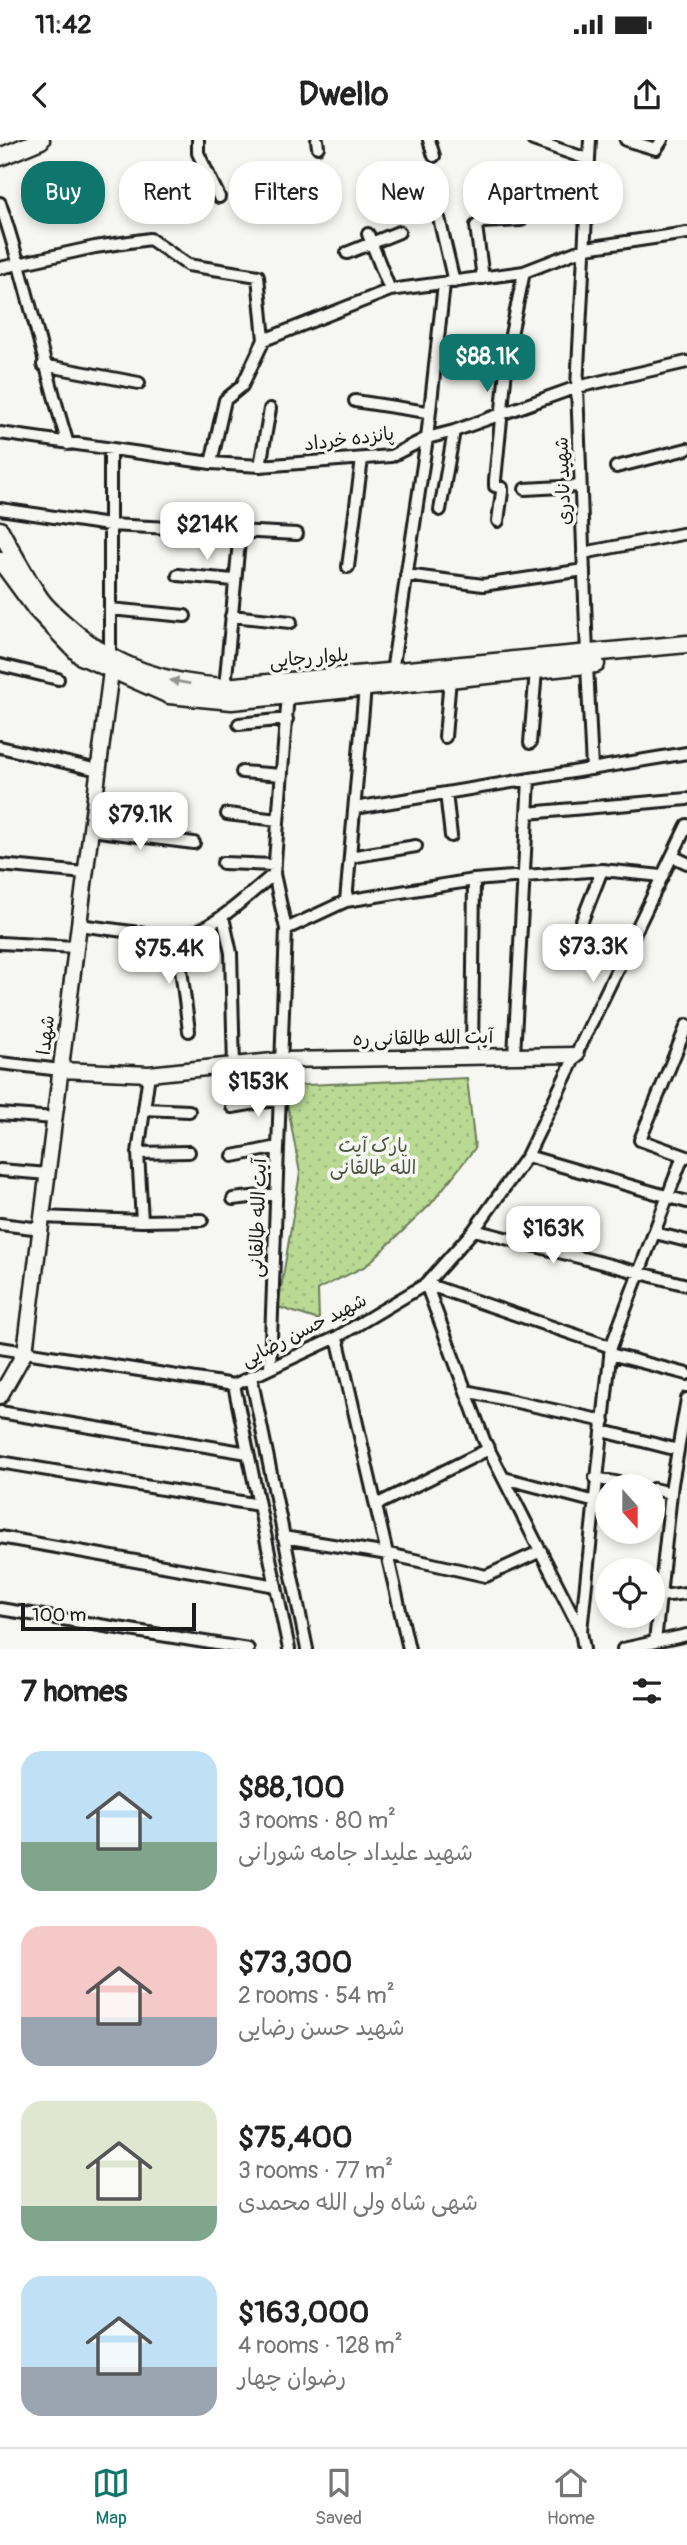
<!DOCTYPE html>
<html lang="en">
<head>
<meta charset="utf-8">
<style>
	body { margin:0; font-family:Pangolin,"Playpen Sans Arabic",sans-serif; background:#f6f6f6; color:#222; height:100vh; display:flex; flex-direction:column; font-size:26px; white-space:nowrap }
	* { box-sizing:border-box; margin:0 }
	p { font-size:23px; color:#767676 }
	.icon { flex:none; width:38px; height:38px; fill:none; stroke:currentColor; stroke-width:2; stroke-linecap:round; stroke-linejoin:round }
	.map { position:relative; height:1509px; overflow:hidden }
	.sheet { display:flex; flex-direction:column; background:#fff; flex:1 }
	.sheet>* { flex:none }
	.guide { position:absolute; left:21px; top:21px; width:646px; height:63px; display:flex; gap:14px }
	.needle { width:46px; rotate:159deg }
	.tools { position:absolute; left:595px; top:1334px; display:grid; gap:14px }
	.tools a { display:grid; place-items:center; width:70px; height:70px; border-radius:50%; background:#fff; box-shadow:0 4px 10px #0003; font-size:35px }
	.scale { position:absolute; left:21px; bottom:18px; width:175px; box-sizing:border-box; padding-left:7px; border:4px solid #1c1c1c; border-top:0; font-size:19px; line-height:24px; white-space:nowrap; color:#1c1c1c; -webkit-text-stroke:5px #f6f6f2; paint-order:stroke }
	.price { position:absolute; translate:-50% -60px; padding:0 16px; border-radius:14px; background:#fff; color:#222; font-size:23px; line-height:46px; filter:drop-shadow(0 2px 4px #0008) }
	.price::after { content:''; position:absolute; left:50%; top:42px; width:21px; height:16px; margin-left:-10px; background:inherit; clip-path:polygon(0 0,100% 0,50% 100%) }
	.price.on { background:#0f766e; color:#fff }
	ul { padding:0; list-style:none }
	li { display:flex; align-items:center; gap:21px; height:175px; padding:0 21px }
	li span { display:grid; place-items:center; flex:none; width:196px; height:140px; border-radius:21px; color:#555 }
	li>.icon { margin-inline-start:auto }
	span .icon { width:84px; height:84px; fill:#fffc; stroke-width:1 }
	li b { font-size:30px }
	h2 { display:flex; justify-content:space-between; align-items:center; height:84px; padding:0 21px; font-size:30px }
	.pill { padding:0 24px; border-radius:28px; background:#fff; box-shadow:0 4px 10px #0003; font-size:24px; line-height:63px }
	.pill.on { background:#0f766e; color:#fff }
	.status { display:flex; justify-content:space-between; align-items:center; height:49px; padding:0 35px; background:#fff; direction:ltr }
	.status svg { height:19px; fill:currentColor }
	header { display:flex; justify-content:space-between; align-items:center; height:91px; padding:0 21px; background:#fff; font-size:32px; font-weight:700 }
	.dock { display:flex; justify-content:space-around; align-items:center; height:98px; border-top:2px solid #e0e0e0; background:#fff; font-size:19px; color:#767676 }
	.dock a { display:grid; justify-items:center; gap:4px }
	.dock .on { color:#0f766e }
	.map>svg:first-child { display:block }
	.park { fill:url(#park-dots); stroke:#6b7b58; stroke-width:2 }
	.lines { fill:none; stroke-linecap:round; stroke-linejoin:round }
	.minor-casing { stroke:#1c1c1c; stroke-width:16 }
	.tertiary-casing { stroke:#1c1c1c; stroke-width:19 }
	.secondary-casing { stroke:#1c1c1c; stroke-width:21 }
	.minor { stroke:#f6f6f2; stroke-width:10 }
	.tertiary { stroke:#f6f6f2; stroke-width:14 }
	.secondary { stroke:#f6f6f2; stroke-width:16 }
	.oneway { fill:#949492 }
	.labels { text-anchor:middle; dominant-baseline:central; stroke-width:7; stroke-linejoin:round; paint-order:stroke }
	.street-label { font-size:19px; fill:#1c1c1c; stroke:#f6f6f2 }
	.park-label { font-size:19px; fill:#4b5540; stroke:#f6f6f2 }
</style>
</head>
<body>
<div class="status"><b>11:42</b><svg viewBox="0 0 49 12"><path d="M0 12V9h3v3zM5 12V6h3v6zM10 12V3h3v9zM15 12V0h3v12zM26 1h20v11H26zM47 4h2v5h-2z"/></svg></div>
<header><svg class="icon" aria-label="back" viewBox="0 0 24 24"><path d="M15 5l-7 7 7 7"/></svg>Dwello<svg class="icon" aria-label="share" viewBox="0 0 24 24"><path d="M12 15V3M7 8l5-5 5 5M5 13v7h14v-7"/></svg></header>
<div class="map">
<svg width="687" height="1509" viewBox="0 0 687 1509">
	<defs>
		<pattern id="park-dots" width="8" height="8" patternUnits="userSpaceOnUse" patternTransform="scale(1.75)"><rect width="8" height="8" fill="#bada94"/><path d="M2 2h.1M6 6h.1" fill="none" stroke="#9fba7f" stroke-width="1.8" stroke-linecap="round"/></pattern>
	</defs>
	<rect width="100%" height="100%" fill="#f6f6f2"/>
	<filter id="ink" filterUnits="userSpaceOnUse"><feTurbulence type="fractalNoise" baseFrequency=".0143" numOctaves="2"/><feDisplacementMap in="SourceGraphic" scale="14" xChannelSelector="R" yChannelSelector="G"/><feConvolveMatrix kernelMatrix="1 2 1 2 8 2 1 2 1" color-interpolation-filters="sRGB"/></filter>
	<g filter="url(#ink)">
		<path class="park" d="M467,938L475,1008L430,1065L366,1126L318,1149L319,1180L278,1167L300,1033L284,946Z"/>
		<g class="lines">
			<defs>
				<path id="minor" d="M198,0V13L219,57
					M317,0L318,7
					M429,0L434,16
					M533,0L587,19
					M626,0L656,9L662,0
					M0,63C27,142 43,224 68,304
					M439,78L454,142
					M368,94L390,150
					M347,113L399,92
					M0,128L95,107L150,99L188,125L258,136L264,200L242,246L225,260L211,323
					M483,138L476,86L482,82L521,80
					M264,200L390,150L524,132L586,108L687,93
					M43,225L139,243
					M355,261L427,272
					M0,293L211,323L260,326L391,316L427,298L454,291L577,247L687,222
					M260,326L270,269
					M616,327L687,309
					M525,349L580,346
					M0,369L109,385L297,394
					M440,370L454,291
					M498,381L502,352V348L495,346V340L508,209L524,132
					M583,413L687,393
					M348,427L362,319
					M178,435L233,440
					M406,435L483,445L584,430
					M110,469L185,476
					M231,476L291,482
					M587,514L577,247L590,0
					M110,517V310
					M0,525L58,539
					M587,525L592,629
					M392,532L427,298L444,144
					M225,547L240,391
					M239,584L287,579
					M445,597L450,538
					M530,603L536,530
					M0,607L98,630
					M242,632L282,635
					M446,653L451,696
					M355,668L687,613
					M527,673L687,659
					M227,674L278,680
					M91,690L194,703
					M672,716L687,723
					M350,717L416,706
					M223,723L275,725
					M0,725L85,733
					M346,761L365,547
					M223,777L231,813L234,927
					M79,785L177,798C216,789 244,758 274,734
					M580,786L602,730
					M286,789L346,761L474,740L602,730L662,736
					M177,798L189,891
					M0,803L76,807
					M687,885L640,1000L687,1017
					M514,915L529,639
					M472,916L474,740
					M0,923L61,930
					M232,967L280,959
					M144,969L189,971
					M0,974L55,978
					M138,1013L189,1012
					M233,1016L278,1007
					M527,1016L687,1062
					M0,1030L48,1034
					M233,1059L277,1054
					M42,1077L142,1081L202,1080
					M142,1081L138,1013L149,934
					M0,1084L41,1089
					M474,1090L687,1145
					M655,1093L687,1101
					M426,1144L484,1300L581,1491L584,1509
					M426,1144L611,1207
					M337,1197L409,1509
					M0,1208L234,1245L337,1197L426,1144L474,1090L527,1016L687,685
					M610,1214L687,1234
					M270,1227L286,789L274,734L288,554
					M251,1236L307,1509
					M234,1245L289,1509
					M466,1251L604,1281
					M0,1272L248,1313
					M603,1291L678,1310
					M0,1322L259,1365
					M504,1338L596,1362
					M595,1338L635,1346
					M653,1349L671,1353
					M376,1365L489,1309
					M0,1397L276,1446
					M283,1397L388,1414L486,1436L541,1411
					M660,1456L687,1453
					M0,1469L248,1509
					M581,1491L611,1207L683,1016
					M655,1502L672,1344L687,1259
					M623,1509L687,1495"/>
				<path id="tertiary" d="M61,930L149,934L282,920L576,915
					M0,1256L25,1212L111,531"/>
				<path id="secondary" d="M0,17L41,0
					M0,390C13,414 26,438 41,460C49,471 62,481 72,490C116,528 167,544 225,547L687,504
					M0,420L36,469L81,516L169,555L232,561L596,524"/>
			</defs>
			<use href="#minor" class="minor-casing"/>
			<use href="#tertiary" class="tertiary-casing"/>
			<use href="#secondary" class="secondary-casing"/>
			<use href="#minor" class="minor"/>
			<use href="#tertiary" class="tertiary"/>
			<use href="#secondary" class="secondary"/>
		</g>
		<defs><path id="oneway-solid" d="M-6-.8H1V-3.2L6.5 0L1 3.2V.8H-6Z" transform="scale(1.75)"/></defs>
		<use class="oneway" href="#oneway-solid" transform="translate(180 542) rotate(-170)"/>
	</g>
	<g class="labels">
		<g class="street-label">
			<text transform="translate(349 299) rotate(-7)">پانزده خرداد</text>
			<text transform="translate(563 341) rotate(-92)">شهید نادری</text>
			<text transform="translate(309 518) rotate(-5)">بلوار رجایی</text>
			<text transform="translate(46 895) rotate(-83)">شهدا</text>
			<text transform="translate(423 898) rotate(-1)">آیت الله طالقانی ره</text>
			<text transform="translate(258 1078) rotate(-88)">آیت الله طالقانی</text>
			<text transform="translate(304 1190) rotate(-27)">شهید حسن رضایی</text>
		</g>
		<g class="park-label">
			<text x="373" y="1006">پارک آیت<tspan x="373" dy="22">الله طالقانی</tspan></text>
		</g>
	</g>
</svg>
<div class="tools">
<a><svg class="needle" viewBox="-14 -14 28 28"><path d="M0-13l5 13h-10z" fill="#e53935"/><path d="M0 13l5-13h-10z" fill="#767676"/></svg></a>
<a><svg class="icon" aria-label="locate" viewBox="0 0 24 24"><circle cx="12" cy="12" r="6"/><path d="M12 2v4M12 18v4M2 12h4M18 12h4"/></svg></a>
</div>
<div class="scale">100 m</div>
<b class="price on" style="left:487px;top:254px">$88.1K</b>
<b class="price" style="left:207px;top:422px">$214K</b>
<b class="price" style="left:140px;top:712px">$79.1K</b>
<b class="price" style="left:593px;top:844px">$73.3K</b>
<b class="price" style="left:169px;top:846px">$75.4K</b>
<b class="price" style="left:258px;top:979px">$153K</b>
<b class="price" style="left:553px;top:1126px">$163K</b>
<div class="guide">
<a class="pill on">Buy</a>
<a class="pill">Rent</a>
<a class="pill">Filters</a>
<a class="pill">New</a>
<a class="pill">Apartment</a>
</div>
</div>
<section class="sheet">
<h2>7 homes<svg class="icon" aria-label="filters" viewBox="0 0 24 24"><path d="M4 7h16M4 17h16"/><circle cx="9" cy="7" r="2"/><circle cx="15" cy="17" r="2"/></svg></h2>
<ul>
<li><span style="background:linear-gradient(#bfe0f5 65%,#7fa58c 0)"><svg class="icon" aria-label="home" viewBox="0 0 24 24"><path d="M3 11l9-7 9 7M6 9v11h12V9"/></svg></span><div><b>$88,100</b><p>3 rooms · 80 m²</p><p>شهید علیداد جامه شورانی</p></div></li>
<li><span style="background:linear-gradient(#f6c9c9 65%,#9aa5b1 0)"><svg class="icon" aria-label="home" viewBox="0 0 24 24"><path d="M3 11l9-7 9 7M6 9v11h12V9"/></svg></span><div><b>$73,300</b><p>2 rooms · 54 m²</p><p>شهید حسن رضایی</p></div></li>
<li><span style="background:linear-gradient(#dfe7d0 75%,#7fa58c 0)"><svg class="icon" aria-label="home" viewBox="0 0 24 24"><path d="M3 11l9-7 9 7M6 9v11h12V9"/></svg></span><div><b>$75,400</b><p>3 rooms · 77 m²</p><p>شهی شاه ولی الله محمدی</p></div></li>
<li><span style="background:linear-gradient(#bfe0f5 65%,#9aa5b1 0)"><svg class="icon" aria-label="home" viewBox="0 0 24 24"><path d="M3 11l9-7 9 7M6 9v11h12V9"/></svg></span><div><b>$163,000</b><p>4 rooms · 128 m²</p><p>رضوان چهار</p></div></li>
</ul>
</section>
<nav class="dock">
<a class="on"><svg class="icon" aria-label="map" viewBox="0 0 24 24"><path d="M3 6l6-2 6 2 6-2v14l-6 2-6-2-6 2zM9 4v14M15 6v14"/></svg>Map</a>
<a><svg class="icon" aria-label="saved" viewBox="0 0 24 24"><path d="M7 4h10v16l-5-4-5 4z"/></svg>Saved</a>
<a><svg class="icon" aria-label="home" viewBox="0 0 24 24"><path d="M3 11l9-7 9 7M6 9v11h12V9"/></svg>Home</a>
</nav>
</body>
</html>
